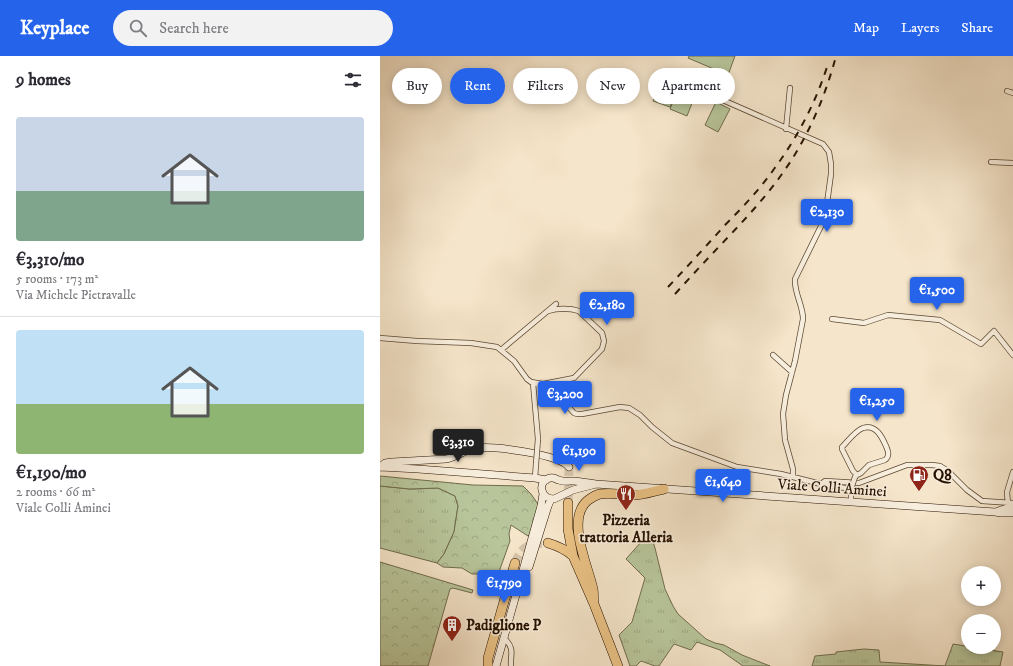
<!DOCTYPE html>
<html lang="en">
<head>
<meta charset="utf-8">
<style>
	body { margin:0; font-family:"IM FELL DW Pica",serif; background:#f2f2f3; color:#2b2b33; height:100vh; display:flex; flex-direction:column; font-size:15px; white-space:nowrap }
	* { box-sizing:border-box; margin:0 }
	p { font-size:13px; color:#7c7c81 }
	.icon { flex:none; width:22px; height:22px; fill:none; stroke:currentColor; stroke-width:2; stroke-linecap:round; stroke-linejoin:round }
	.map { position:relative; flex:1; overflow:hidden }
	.panel { display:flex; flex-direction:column; background:#fff; width:380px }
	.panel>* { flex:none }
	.banner { position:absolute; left:12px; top:12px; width:380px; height:36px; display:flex; gap:8px }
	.tools { position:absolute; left:581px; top:510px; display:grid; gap:8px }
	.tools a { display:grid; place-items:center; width:40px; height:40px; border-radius:50%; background:#fff; box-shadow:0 2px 10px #0003; font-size:20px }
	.price { position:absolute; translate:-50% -34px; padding:0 9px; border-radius:4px; background:#2563eb; color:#fff; font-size:13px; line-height:26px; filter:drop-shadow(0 1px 2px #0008) }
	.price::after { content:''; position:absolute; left:50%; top:24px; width:12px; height:9px; margin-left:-6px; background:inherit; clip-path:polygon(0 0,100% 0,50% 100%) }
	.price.selected { background:#222; color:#fff }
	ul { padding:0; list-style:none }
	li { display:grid; align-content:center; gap:8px; height:212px; padding:0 16px }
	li+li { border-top:1px solid #e1e1e2 }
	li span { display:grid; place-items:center; height:124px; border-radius:4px; color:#555 }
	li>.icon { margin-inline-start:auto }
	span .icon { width:72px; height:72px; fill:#fffc; stroke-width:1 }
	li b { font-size:17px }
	h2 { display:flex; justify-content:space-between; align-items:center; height:48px; padding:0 16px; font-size:17px }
	.tag { padding:0 14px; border-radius:18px; background:#fff; box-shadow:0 2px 10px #0003; font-size:14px; line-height:36px }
	.tag.selected { background:#2563eb; color:#fff }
	header { display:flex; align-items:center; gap:24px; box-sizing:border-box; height:56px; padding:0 20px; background:#2563eb; color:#fff }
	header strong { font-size:19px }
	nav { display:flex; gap:22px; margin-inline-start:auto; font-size:14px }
	.search { width:280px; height:36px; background:#f2f2f3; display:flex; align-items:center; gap:10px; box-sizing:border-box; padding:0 14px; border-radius:22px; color:#7c7c81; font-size:15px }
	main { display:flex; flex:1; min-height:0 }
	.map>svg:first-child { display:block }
	.grass { fill:url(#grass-tufts); stroke:#706c4d }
	.forest { fill:url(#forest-crowns); stroke:#706c4d }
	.park { fill:#b8c59a; stroke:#706c4d }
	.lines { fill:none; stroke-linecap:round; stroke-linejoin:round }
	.motorway-tunnel { stroke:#d6c5ac; stroke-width:9; stroke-dasharray:9 4.5; stroke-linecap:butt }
	.minor-casing { stroke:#5a4732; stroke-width:6 }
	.secondary-casing { stroke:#271200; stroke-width:8 }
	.motorway-casing { stroke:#271200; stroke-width:10 }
	.minor { stroke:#f8eedd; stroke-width:4.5 }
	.secondary { stroke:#f8eedd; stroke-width:7 }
	.motorway { stroke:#eac285; stroke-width:9 }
	.rail { stroke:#271200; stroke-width:2; stroke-dasharray:7 7; stroke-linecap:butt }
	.minor-bridge-casing { stroke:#5a4732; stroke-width:6; stroke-linecap:butt }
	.minor-bridge { stroke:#f8eedd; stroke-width:4.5 }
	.labels { text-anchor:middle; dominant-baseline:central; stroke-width:3; stroke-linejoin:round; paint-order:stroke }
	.poi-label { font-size:15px; font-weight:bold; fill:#271200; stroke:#f8eedd; text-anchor:start }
	.street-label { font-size:15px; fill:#271200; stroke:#f8eedd }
</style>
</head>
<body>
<header>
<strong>Keyplace</strong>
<div class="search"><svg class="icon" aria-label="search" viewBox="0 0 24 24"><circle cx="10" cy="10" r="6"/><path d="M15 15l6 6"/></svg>Search here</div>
<nav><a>Map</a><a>Layers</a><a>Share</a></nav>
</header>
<main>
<section class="panel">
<h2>9 homes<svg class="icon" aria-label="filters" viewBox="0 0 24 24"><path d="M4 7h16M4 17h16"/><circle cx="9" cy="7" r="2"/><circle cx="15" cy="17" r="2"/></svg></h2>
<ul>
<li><span style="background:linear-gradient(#c9d6e8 60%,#7fa58c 0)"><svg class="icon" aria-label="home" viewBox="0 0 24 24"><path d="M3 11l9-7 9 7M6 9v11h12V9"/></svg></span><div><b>€3,310/mo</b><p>5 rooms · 173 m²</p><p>Via Michele Pietravalle</p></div></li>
<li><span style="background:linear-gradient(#bfe0f5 60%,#8fb573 0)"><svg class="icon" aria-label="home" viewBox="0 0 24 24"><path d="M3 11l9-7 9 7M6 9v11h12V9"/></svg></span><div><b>€1,190/mo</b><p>2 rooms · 66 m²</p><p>Viale Colli Aminei</p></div></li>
</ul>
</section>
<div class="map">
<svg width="633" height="610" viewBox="0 0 633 610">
	<defs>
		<pattern id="grass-tufts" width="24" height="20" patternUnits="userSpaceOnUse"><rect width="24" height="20" fill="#b8c59a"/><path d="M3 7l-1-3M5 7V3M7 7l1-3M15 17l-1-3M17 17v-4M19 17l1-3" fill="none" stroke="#9ea883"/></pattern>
		<pattern id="forest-crowns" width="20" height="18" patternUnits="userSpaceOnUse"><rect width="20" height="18" fill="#b8c59a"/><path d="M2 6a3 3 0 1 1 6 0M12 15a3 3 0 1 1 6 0" fill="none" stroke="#9ea883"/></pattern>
	</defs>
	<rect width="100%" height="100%" fill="#f5e5ca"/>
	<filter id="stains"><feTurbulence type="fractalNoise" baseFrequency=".005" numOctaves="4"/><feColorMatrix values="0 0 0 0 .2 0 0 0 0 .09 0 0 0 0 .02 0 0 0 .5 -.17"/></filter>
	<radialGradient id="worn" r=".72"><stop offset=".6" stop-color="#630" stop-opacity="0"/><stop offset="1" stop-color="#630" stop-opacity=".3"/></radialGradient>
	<path class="grass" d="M0,430L30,433L58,432L75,440L78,450L74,476L64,498L57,507L0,492Z
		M270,476L275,492L285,533L293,550L298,558L326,583L335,587L344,589L362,599L390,610H363L340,594L317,586L311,594L294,588L279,610H275L261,605L256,610H250L239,579L252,566L265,522L246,503Z
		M573,588L623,596L620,610H432L435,600L456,598V596L484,593L499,594L500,606L565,610Z"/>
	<path class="forest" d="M0,420L93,429L143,430L151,438L160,451L153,475L148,480L131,469L129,478L130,485L119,516L121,517L103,515L98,518H92L82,512L63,511L57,507L64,498L74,476L78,450L75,440L58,432L30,433L0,430Z
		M0,506L93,534L92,537L73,532L70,533L48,610H0Z"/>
	<path class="park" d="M309,0H355L348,19L308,2Z
		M284,18L300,24L290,51L273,45Z
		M299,31L316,37L307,60L290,53Z
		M336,46L350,53L338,76L325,69Z"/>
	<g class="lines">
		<path class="motorway-tunnel" d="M188,447L189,411
			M135,507C142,490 149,487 168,487"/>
		<defs>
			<path id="minor" d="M304,27L443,88L449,96L451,108V118L445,162L415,223C414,237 423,249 423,263L415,305L406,339L403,358L405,384L413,413V420
				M627,35L633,37
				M406,73L410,32
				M611,106L633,107
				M452,263L484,267L508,259L560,264L601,288L614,275L633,299
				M0,282L37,285L91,287L117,291L134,305L147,323L151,326L163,328L169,330L194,357L197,358H202L240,351L249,352L260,359L272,371L292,387L357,411L401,418L441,428L465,432L469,435L471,438V446
				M121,294L176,248
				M393,299L412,316
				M153,327L158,383
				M163,328L194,322L222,293L224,285L222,277L199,255C190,252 177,252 168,255
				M475,421L477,419L481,417L489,409L505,404C507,402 508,402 508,399C509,396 507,393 506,390C502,381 496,368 483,372C475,375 468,385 462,391V393L473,415L477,419
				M155,422L156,408
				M441,428L445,425L479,427L527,409H552L560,410L568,415L587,434L602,445L633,447
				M628,449L627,436L633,416
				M126,584C135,594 130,599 131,610"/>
			<path id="secondary" d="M0,411L5,407L12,406L66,403C77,401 86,393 97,392C115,390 178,398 189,411
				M0,411L38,413L155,422L166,424
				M216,428L193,434L174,443C160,443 157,425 170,422C174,421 175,423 179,424C183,426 190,425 194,425C202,426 209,427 216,428L615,456L621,457H633
				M618,455L633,450
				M149,511L168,450L171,443
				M116,610L161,450L163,438"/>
			<path id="motorway" d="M188,447V473L193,500L214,548L238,610
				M168,487C178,490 185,493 193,500
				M214,548C213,543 214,538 213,533C208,510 186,464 207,445C211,442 215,439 220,438C231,436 243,439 254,439C264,439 274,435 284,433
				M108,610V602L135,507"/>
		</defs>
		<use href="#minor" class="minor-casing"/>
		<use href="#secondary" class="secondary-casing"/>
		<use href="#motorway" class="motorway-casing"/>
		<use href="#minor" class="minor"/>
		<use href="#secondary" class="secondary"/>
		<use href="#motorway" class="motorway"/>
		<path class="rail" d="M288,231C308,210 327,189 346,168C363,151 380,133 394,113C417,82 435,48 447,11
			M295,238C314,217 332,198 351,178C369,159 387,139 402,118C427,83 445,42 456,0"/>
		<defs>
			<path id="minor-bridge" d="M156,408L158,383
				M472,430L475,421"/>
		</defs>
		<use href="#minor-bridge" class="minor-bridge-casing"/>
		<use href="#minor-bridge" class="minor-bridge"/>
	</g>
	<defs>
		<symbol id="fuel-pin" viewBox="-11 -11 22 30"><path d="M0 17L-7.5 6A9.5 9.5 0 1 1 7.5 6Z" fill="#8f2418" stroke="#f8eedd"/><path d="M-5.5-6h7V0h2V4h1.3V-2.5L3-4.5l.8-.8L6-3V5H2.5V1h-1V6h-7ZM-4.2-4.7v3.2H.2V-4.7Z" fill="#fff"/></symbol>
		<symbol id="restaurant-pin" viewBox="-11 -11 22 30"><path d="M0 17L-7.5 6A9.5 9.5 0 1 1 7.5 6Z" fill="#8f2418" stroke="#f8eedd"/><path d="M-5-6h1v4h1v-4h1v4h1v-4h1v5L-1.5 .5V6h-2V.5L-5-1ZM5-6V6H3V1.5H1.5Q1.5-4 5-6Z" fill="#fff"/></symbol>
		<symbol id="building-pin" viewBox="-11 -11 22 30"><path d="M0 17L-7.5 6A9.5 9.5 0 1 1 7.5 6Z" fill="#8f2418" stroke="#f8eedd"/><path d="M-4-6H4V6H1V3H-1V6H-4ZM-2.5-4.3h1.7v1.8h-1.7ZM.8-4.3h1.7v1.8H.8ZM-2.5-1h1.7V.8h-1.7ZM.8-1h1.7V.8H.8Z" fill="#fff"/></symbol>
	</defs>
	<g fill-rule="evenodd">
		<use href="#fuel-pin" x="528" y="408" width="22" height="30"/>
		<use href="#restaurant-pin" x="235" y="427" width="22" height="30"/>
		<use href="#building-pin" x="61" y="558" width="22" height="30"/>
	</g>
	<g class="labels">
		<g class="poi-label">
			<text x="553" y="419">Q8</text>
			<text x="246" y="464" text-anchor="middle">Pizzeria<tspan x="246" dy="17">trattoria Alleria</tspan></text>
			<text x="86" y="569">Padiglione P</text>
		</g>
		<g class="street-label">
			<text transform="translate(452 432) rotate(4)">Viale Colli Aminei</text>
		</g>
	</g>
	<rect width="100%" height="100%" filter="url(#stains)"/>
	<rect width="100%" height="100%" fill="url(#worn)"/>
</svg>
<div class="tools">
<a>+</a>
<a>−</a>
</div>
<b class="price" style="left:447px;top:177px">€2,130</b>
<b class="price" style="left:557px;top:255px">€1,500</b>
<b class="price" style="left:227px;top:270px">€2,180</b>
<b class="price" style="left:185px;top:359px">€3,200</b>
<b class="price" style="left:497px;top:366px">€1,250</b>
<b class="price selected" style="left:78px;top:407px">€3,310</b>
<b class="price" style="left:199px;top:416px">€1,190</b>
<b class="price" style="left:343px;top:447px">€1,640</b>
<b class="price" style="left:124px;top:548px">€1,790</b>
<div class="banner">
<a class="tag">Buy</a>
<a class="tag selected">Rent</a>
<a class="tag">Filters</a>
<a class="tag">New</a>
<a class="tag">Apartment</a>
</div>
</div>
</main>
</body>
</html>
